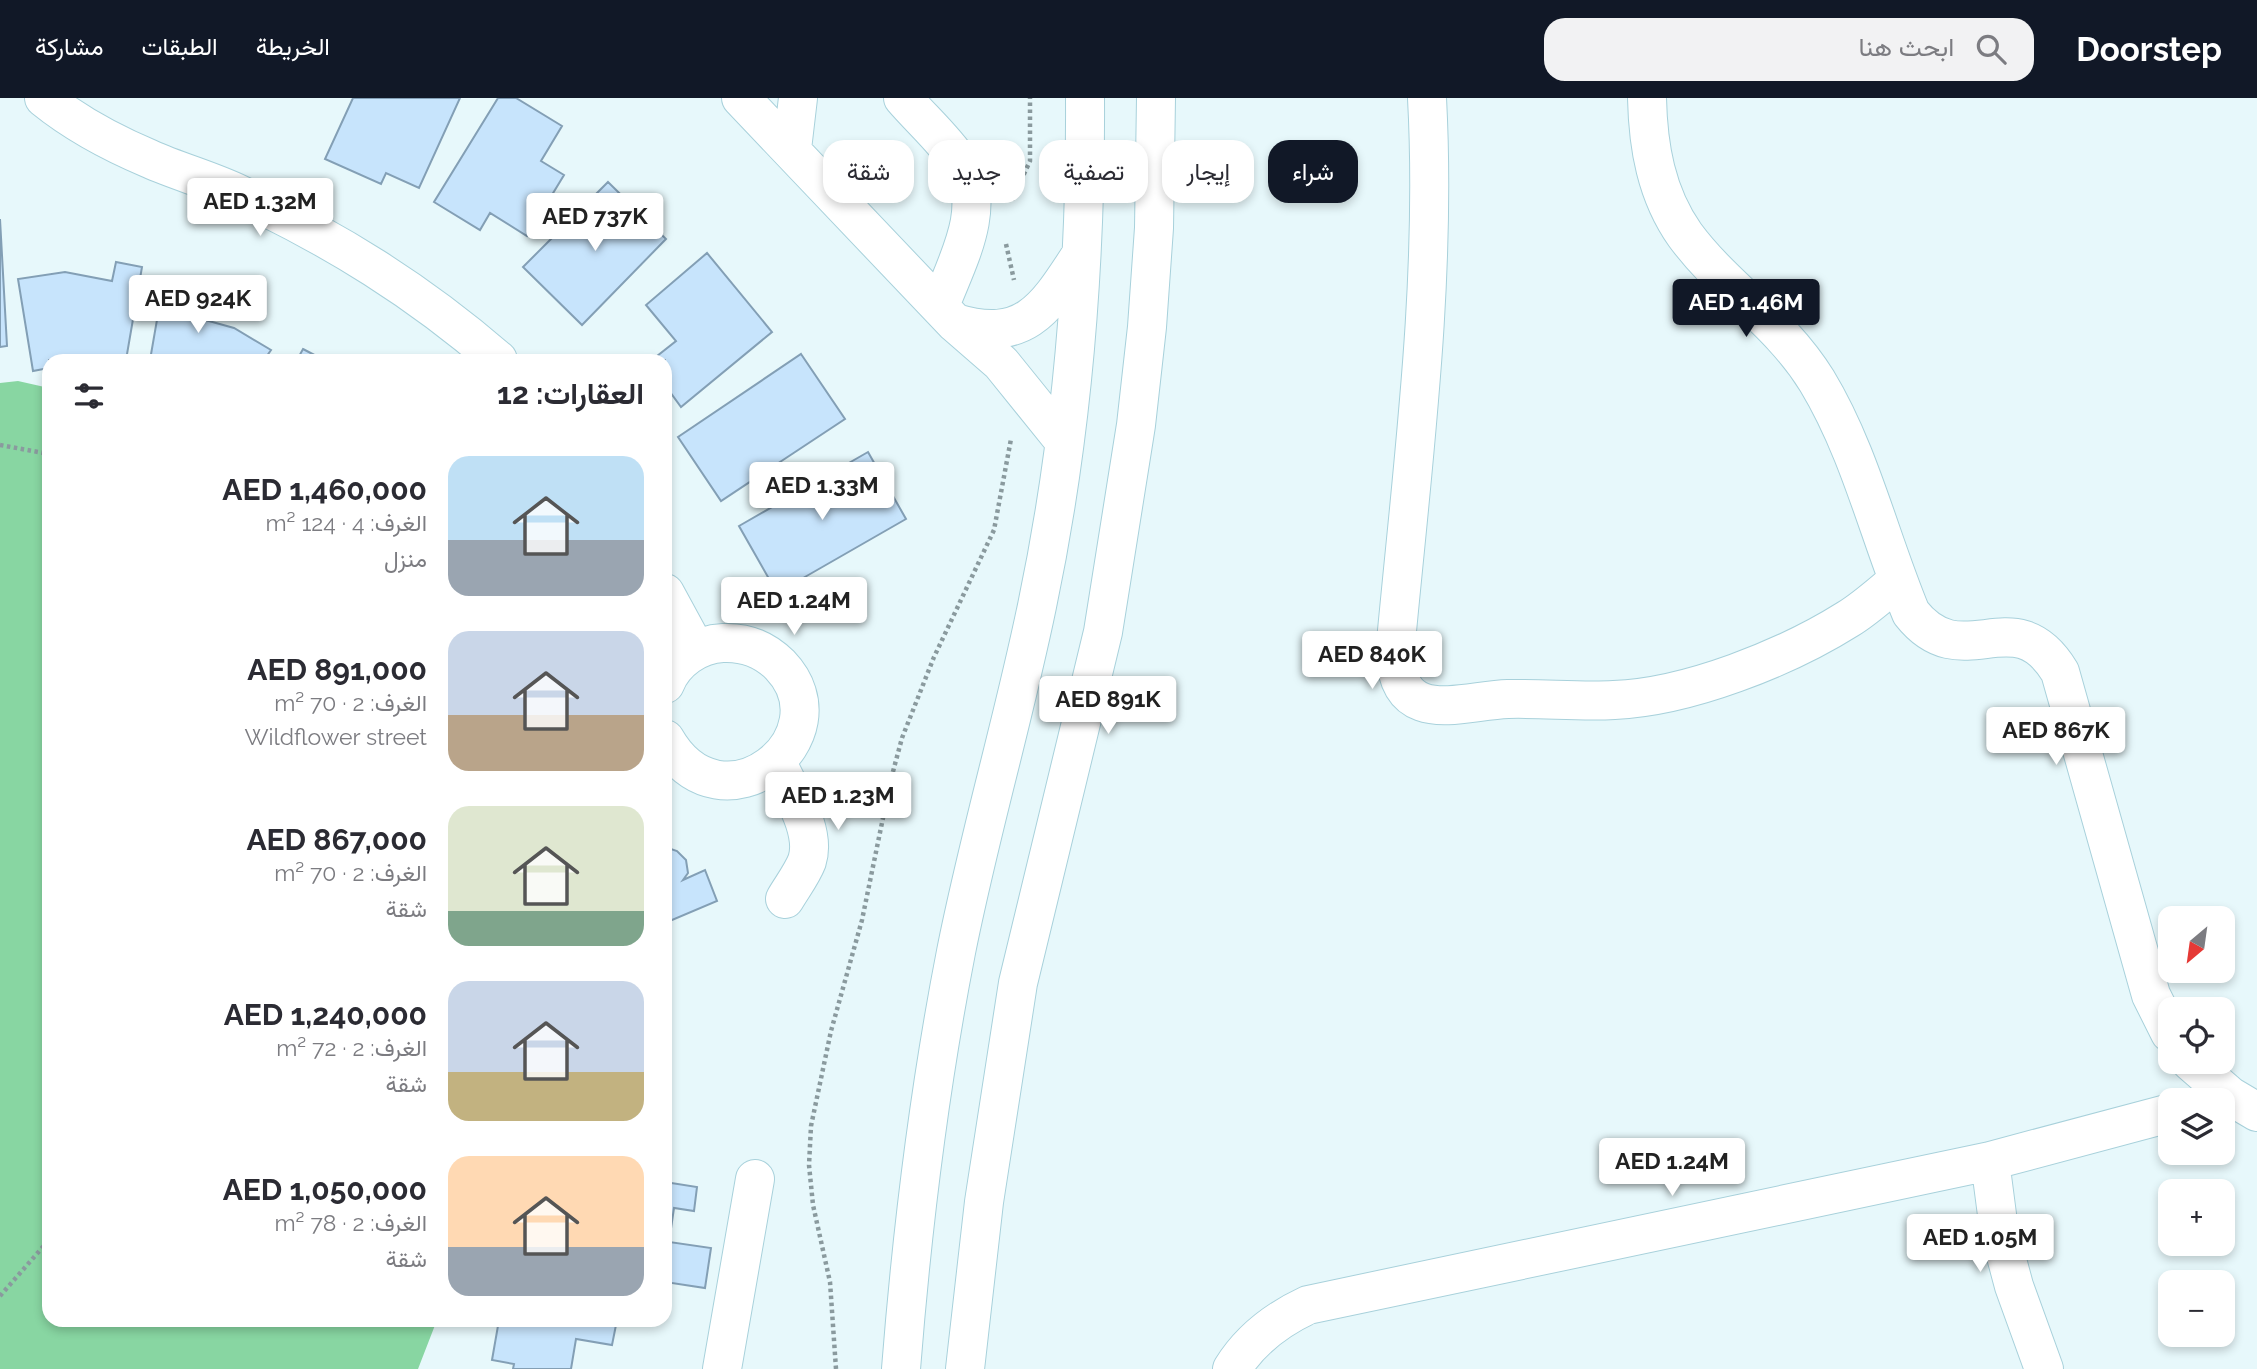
<!DOCTYPE html>
<html lang="ar">
<head>
<meta charset="utf-8">
<style>
	body { margin:0; font-family:Raleway,Vazirmatn,sans-serif; background:#f2f2f3; color:#2b2b33; direction:rtl; height:100vh; display:flex; flex-direction:column; font-size:26px; white-space:nowrap }
	* { box-sizing:border-box; margin:0 }
	p { font-size:23px; color:#7c7c81 }
	.icon { flex:none; width:38px; height:38px; fill:none; stroke:currentColor; stroke-width:2; stroke-linecap:round; stroke-linejoin:round }
	.map { position:relative; flex:1; overflow:hidden; direction:ltr }
	.details { position:absolute; left:42px; top:256px; width:630px; height:973px; display:flex; flex-direction:column; background:#fff; border-radius:21px; box-shadow:0 4px 10px #0003; direction:rtl }
	.details>* { flex:none }
	.banner { position:absolute; left:693px; top:42px; width:665px; height:63px; direction:rtl; display:flex; gap:14px }
	.needle { width:46px; rotate:209deg }
	.tools { position:absolute; left:2158px; top:808px; display:grid; gap:14px }
	.tools a { display:grid; place-items:center; width:77px; height:77px; border-radius:14px; background:#fff; box-shadow:0 4px 10px #0003; font-size:35px }
	.price { position:absolute; translate:-50% -60px; padding:0 16px; border-radius:7px; background:#fff; color:#222; font-size:23px; line-height:46px; filter:drop-shadow(0 2px 4px #0008) }
	.price::after { content:''; position:absolute; left:50%; top:42px; width:21px; height:16px; margin-left:-10px; background:inherit; clip-path:polygon(0 0,100% 0,50% 100%) }
	.price.selected { background:#111827; color:#fff }
	ul { padding:0; list-style:none }
	li { display:flex; align-items:center; gap:21px; height:175px; padding:0 28px }
	li span { display:grid; place-items:center; flex:none; width:196px; height:140px; border-radius:21px; color:#555 }
	li>.icon { margin-inline-start:auto }
	span .icon { width:84px; height:84px; fill:#fffc; stroke-width:1 }
	li b { font-size:30px }
	h2 { display:flex; justify-content:space-between; align-items:center; height:84px; padding:0 28px; font-size:30px }
	.tag { padding:0 24px; border-radius:21px; background:#fff; box-shadow:0 4px 10px #0003; font-size:24px; line-height:63px }
	.tag.selected { background:#111827; color:#fff }
	header { display:flex; align-items:center; gap:42px; box-sizing:border-box; height:98px; padding:0 35px; background:#111827; color:#fff }
	header strong { font-size:33px }
	nav { display:flex; gap:38px; margin-inline-start:auto; font-size:24px }
	.search { width:490px; height:63px; background:#f2f2f3; display:flex; align-items:center; gap:18px; box-sizing:border-box; padding:0 24px; border-radius:21px; color:#7c7c81; font-size:26px }
	.map>svg:first-child { display:block }
	.green { fill:#88d6a2 }
	.building { fill:#c7e4fc; stroke:#839fb5; stroke-width:2 }
	.lines { fill:none; stroke-linecap:round; stroke-linejoin:round }
	.minor-casing { stroke:#a8d1db; stroke-width:40 }
	.path { stroke:#8a9a9e; stroke-width:4.5; stroke-dasharray:3.5 3.5; stroke-linecap:butt }
	.minor { stroke:#fff; stroke-width:38 }
</style>
</head>
<body>
<header>
<strong>Doorstep</strong>
<div class="search"><svg class="icon" aria-label="search" viewBox="0 0 24 24"><circle cx="10" cy="10" r="6"/><path d="M15 15l6 6"/></svg>ابحث هنا</div>
<nav><a>الخريطة</a><a>الطبقات</a><a>مشاركة</a></nav>
</header>
<div class="map">
<svg width="2257" height="1271" viewBox="0 0 2257 1271">
	<rect width="100%" height="100%" fill="#e7f8fb"/>
	<path class="green" d="M18,283L49,290V1222H437L418,1271H0V285Z"/>
	<path class="building" d="M353,0H460L419,90L386,75L381,86L325,61Z
		M498,0H516L562,28L541,63L564,77L527,138L490,115L480,132L434,104Z
		M608,84L666,141L582,227L523,169Z
		M0,121L7,248L0,249Z
		M707,155L772,234L681,309L670,294L665,298V262H652L676,243L646,207Z
		M116,164L142,169L126,262H49V270L33,273L18,181L65,174L112,183Z
		M162,193L199,203L198,220L234,230L271,252L264,262H150Z
		M303,251L324,262H297Z
		M801,256L845,321L721,403L678,339Z
		M868,354L906,421L777,495L739,428Z
		M665,749L677,753L686,762L688,775L683,782L705,772L717,803L665,825Z
		M665,1084L697,1089L694,1113L674,1110L669,1144L711,1150L705,1190L665,1184Z
		M499,1222H617L612,1247L576,1241L571,1271H513L514,1266L492,1262Z"/>
	<g class="lines">
		<defs>
			<path id="minor" d="M44,0C76,26 112,45 150,61C179,74 210,82 239,96C336,142 417,192 498,262
				M741,0L955,225L1001,265L1064,343
				M903,0C921,21 945,42 960,65C989,109 956,165 940,208
				M1427,0C1437,185 1412,370 1395,554C1398,630 1459,603 1508,601C1543,600 1579,604 1614,602C1688,599 1786,560 1848,521C1866,510 1882,495 1898,482
				M1647,0C1648,48 1656,96 1685,137C1724,190 1780,223 1817,283C1860,354 1879,438 1911,515C1963,581 2014,498 2060,574L2151,897L2170,935
				M792,51L798,0
				M955,225C1025,246 1046,210 1080,158
				M665,495L696,552
				M665,586C674,563 698,546 723,545C745,544 764,551 780,567C848,638 722,741 665,641
				M777,664C789,692 817,732 807,763C802,776 792,789 785,801
				M2191,964L2230,998L2257,1014
				M1990,1063L1999,1132L2014,1188L2044,1271
				M722,1271L755,1081
				M901,1271C912,1131 929,992 956,854C979,738 1013,624 1037,508C1072,342 1086,169 1085,0
				M965,1271L984,1104L1018,885L1103,534L1136,327L1147,229L1154,130L1156,0
				M1232,1271C1250,1242 1278,1221 1308,1207L1990,1063L2170,1015"/>
		</defs>
		<use href="#minor" class="minor-casing"/>
		<path class="path" d="M1012,102L1030,63V0
			M1006,146L1014,182
			M0,347L49,356
			M0,1198L49,1142
			M836,1271L830,1184L813,1107L809,1067L811,1028L831,933L862,822L891,681L902,640L934,559L994,432L1011,341"/>
		<use href="#minor" class="minor"/>
	</g>
</svg>
<div class="tools">
<a><svg class="needle" viewBox="-14 -14 28 28"><path d="M0-13l5 13h-10z" fill="#e53935"/><path d="M0 13l5-13h-10z" fill="#7c7c81"/></svg></a>
<a><svg class="icon" aria-label="locate" viewBox="0 0 24 24"><circle cx="12" cy="12" r="6"/><path d="M12 2v4M12 18v4M2 12h4M18 12h4"/></svg></a>
<a><svg class="icon" aria-label="layers" viewBox="0 0 24 24"><path d="M12 4l9 5-9 5-9-5zM3 14l9 5 9-5"/></svg></a>
<a>+</a>
<a>−</a>
</div>
<b class="price" style="left:260px;top:140px">AED 1.32M</b>
<b class="price" style="left:595px;top:155px">AED 737K</b>
<b class="price" style="left:198px;top:237px">AED 924K</b>
<b class="price selected" style="left:1746px;top:241px">AED 1.46M</b>
<b class="price" style="left:822px;top:424px">AED 1.33M</b>
<b class="price" style="left:794px;top:539px">AED 1.24M</b>
<b class="price" style="left:1372px;top:593px">AED 840K</b>
<b class="price" style="left:1108px;top:638px">AED 891K</b>
<b class="price" style="left:2056px;top:669px">AED 867K</b>
<b class="price" style="left:838px;top:734px">AED 1.23M</b>
<b class="price" style="left:1672px;top:1100px">AED 1.24M</b>
<b class="price" style="left:1980px;top:1176px">AED 1.05M</b>
<div class="banner">
<a class="tag selected">شراء</a>
<a class="tag">إيجار</a>
<a class="tag">تصفية</a>
<a class="tag">جديد</a>
<a class="tag">شقة</a>
</div>
<section class="details">
<h2>العقارات: 12<svg class="icon" aria-label="filters" viewBox="0 0 24 24"><path d="M4 7h16M4 17h16"/><circle cx="9" cy="7" r="2"/><circle cx="15" cy="17" r="2"/></svg></h2>
<ul>
<li><span style="background:linear-gradient(#bfe0f5 60%,#9aa5b1 0)"><svg class="icon" aria-label="home" viewBox="0 0 24 24"><path d="M3 11l9-7 9 7M6 9v11h12V9"/></svg></span><div><b>AED 1,460,000</b><p>الغرف: 4 · 124 m²</p><p>منزل</p></div></li>
<li><span style="background:linear-gradient(#c9d6e8 60%,#b9a48a 0)"><svg class="icon" aria-label="home" viewBox="0 0 24 24"><path d="M3 11l9-7 9 7M6 9v11h12V9"/></svg></span><div><b>AED 891,000</b><p>الغرف: 2 · 70 m²</p><p>Wildflower street</p></div></li>
<li><span style="background:linear-gradient(#dfe7d0 75%,#7fa58c 0)"><svg class="icon" aria-label="home" viewBox="0 0 24 24"><path d="M3 11l9-7 9 7M6 9v11h12V9"/></svg></span><div><b>AED 867,000</b><p>الغرف: 2 · 70 m²</p><p>شقة</p></div></li>
<li><span style="background:linear-gradient(#c9d6e8 65%,#c2b280 0)"><svg class="icon" aria-label="home" viewBox="0 0 24 24"><path d="M3 11l9-7 9 7M6 9v11h12V9"/></svg></span><div><b>AED 1,240,000</b><p>الغرف: 2 · 72 m²</p><p>شقة</p></div></li>
<li><span style="background:linear-gradient(#ffd9b3 65%,#9aa5b1 0)"><svg class="icon" aria-label="home" viewBox="0 0 24 24"><path d="M3 11l9-7 9 7M6 9v11h12V9"/></svg></span><div><b>AED 1,050,000</b><p>الغرف: 2 · 78 m²</p><p>شقة</p></div></li>
</ul>
</section>
</div>
</body>
</html>
